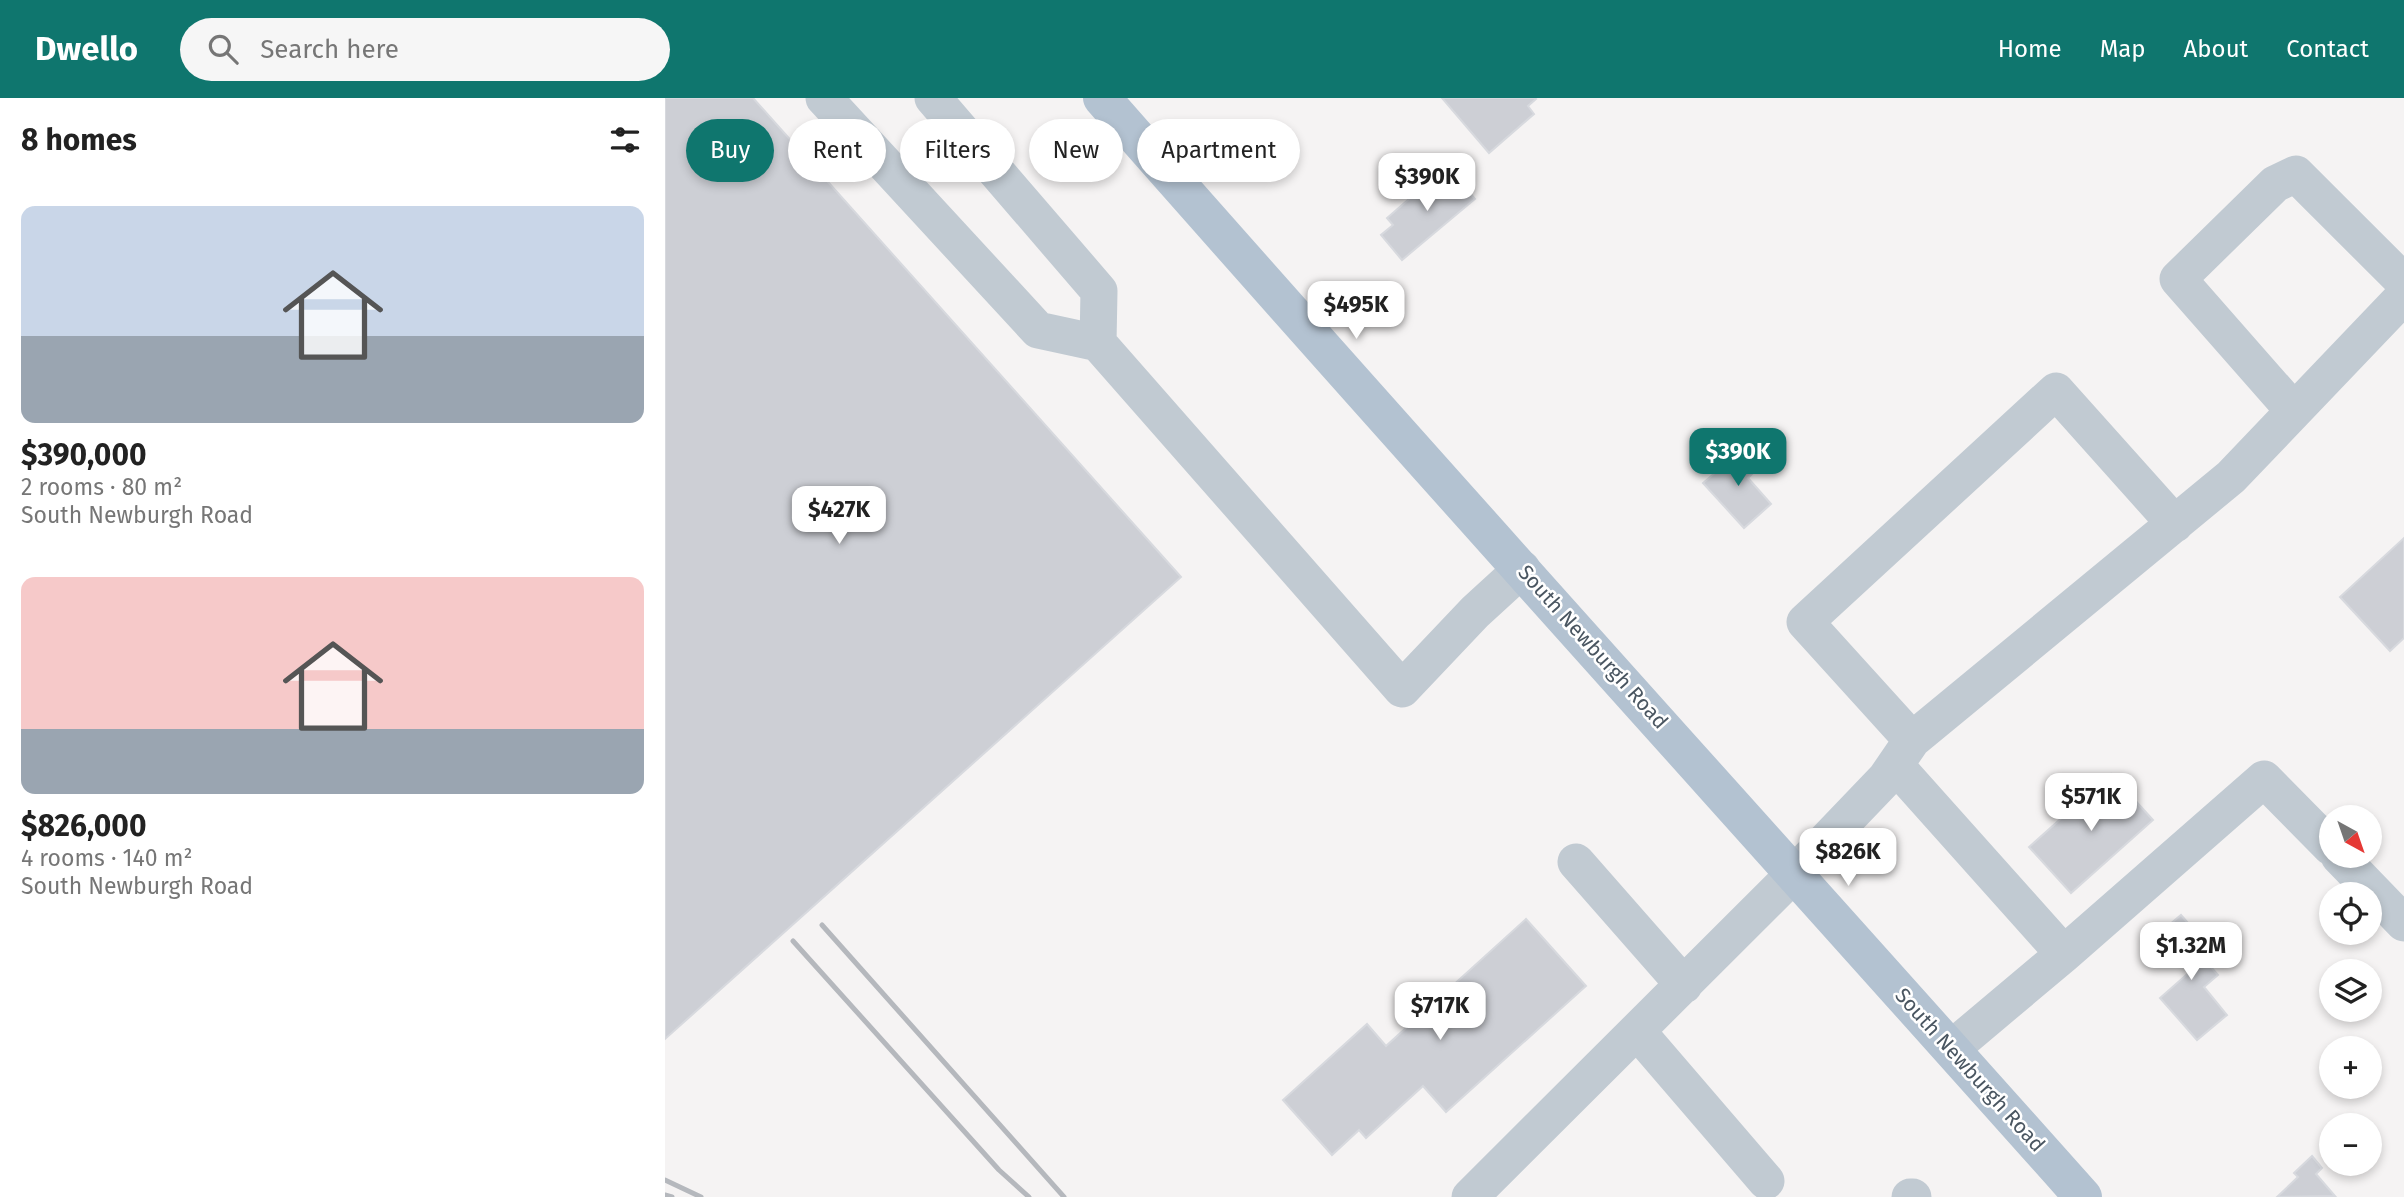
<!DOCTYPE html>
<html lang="en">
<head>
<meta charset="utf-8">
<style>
	body { margin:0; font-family:"Fira Sans",sans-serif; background:#f6f6f6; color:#222; height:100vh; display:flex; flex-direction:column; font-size:26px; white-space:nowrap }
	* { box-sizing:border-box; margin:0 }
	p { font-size:23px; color:#767676 }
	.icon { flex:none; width:38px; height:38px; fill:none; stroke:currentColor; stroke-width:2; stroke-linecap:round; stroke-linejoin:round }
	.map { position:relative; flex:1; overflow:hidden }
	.sheet { display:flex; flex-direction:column; background:#fff; width:665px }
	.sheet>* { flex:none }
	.top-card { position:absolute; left:21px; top:21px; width:665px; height:63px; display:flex; gap:14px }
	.needle { width:46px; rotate:140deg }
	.tools { position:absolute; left:1654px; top:707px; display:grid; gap:14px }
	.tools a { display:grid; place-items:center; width:63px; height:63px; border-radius:50%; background:#fff; box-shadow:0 4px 10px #0003; font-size:35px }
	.price { position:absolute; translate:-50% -60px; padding:0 16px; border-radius:14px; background:#fff; color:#222; font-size:23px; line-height:46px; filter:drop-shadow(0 2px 4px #0008) }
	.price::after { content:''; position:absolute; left:50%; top:42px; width:21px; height:16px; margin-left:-10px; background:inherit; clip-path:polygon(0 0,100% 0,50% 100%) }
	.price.current { background:#0f766e; color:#fff }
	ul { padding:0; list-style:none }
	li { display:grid; align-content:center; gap:14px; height:371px; padding:0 21px }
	li span { display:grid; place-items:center; height:217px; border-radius:14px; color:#555 }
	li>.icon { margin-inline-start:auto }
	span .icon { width:126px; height:126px; fill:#fffc; stroke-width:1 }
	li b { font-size:30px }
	h2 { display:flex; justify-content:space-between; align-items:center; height:84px; padding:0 21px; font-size:30px }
	.pill { padding:0 24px; border-radius:32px; background:#fff; box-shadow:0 4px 10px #0003; font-size:24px; line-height:63px }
	.pill.current { background:#0f766e; color:#fff }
	header { display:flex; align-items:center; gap:42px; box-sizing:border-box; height:98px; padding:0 35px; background:#0f766e; color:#fff }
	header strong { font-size:33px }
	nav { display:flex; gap:38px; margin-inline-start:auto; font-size:24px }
	.search { width:490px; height:63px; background:#f6f6f6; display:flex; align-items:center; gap:18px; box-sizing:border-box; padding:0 24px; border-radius:38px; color:#767676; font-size:26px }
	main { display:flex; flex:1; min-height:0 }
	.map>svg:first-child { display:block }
	.building { fill:#cdcfd5; stroke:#d7d9de; stroke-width:2 }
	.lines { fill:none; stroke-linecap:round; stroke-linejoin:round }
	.minor { stroke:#c1cad2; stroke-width:37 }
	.major { stroke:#b3c2d1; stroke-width:38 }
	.rail { stroke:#b5b8bd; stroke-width:5 }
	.labels { text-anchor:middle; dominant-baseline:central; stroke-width:5; stroke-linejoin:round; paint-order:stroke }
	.street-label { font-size:21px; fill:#4a5661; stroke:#fff }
</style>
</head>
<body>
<header>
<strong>Dwello</strong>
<div class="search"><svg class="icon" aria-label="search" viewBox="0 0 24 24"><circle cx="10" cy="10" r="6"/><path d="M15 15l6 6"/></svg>Search here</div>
<nav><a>Home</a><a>Map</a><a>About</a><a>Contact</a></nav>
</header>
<main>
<section class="sheet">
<h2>8 homes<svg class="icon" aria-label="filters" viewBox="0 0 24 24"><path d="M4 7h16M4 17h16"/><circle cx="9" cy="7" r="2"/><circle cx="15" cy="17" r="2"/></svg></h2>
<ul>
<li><span style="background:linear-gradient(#c9d6e8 60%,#9aa5b1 0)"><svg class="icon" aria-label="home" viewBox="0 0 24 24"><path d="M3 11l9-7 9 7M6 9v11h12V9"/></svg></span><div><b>$390,000</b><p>2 rooms · 80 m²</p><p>South Newburgh Road</p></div></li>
<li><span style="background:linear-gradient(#f6c9c9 70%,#9aa5b1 0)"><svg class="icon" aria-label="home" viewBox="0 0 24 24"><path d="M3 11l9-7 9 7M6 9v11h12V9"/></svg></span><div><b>$826,000</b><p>4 rooms · 140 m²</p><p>South Newburgh Road</p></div></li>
</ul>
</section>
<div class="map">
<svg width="1739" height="1099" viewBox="0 0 1739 1099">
	<rect width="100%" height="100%" fill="#f5f3f3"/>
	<path class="building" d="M0,0H88L516,479L0,941Z
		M777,0H870L871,1L863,8L869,16L824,55Z
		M782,68L810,101L737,162L716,137L728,127L722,120Z
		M1069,347L1091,372L1083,380L1106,406L1079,430L1038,385L1064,363L1058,357Z
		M1739,440V540L1725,553L1675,499Z
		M1446,676L1488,722L1406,795L1364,749Z
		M1516,817L1536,840L1525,850L1536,863L1539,861L1553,877L1539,889L1562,917L1532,942L1495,900L1528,871L1516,857L1512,860L1492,837Z
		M861,821L921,888L781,1014L758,988L701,1040L694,1032L667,1057L618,1002L702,926L721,948Z
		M1647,1058L1657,1070L1651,1076L1670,1098L1612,1099L1633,1079L1629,1075Z"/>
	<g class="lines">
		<path class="minor" d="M159,0L373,232L433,245L737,591L810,514L857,471
			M268,0L434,193L433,245
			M1629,313L1513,181L1610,86L1631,76L1739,184
			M1247,642L1140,524L1391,293L1510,426
			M1230,667L1399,856
			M1674,758L1739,825
			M911,764L1019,887
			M972,933L1101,1083
			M1286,951L1399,856L1599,681L1666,749
			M805,1099L1130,775L1221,680L1247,642L1566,379L1739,198
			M1245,1099H1248"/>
		<path class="major" d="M437,0C761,369 1091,732 1418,1099"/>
		<path class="rail" d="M157,827L399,1099
			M128,843L334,1072L364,1099
			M0,1082L36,1099
			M0,1097L7,1099"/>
	</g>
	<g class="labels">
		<g class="street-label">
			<text transform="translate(928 549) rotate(48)">South Newburgh Road</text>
			<text transform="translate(1305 972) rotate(48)">South Newburgh Road</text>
		</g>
	</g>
</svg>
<div class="tools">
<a><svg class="needle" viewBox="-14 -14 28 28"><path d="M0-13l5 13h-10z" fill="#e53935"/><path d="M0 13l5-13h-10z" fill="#767676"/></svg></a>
<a><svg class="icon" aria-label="locate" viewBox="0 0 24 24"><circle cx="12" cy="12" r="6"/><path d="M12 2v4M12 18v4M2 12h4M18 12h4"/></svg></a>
<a><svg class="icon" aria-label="layers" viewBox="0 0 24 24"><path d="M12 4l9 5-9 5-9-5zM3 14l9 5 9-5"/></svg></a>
<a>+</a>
<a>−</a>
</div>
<b class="price" style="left:762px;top:115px">$390K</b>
<b class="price" style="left:691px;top:243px">$495K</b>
<b class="price current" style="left:1073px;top:390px">$390K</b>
<b class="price" style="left:174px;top:448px">$427K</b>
<b class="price" style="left:1426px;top:735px">$571K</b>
<b class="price" style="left:1183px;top:790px">$826K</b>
<b class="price" style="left:1526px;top:884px">$1.32M</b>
<b class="price" style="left:775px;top:944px">$717K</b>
<div class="top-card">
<a class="pill current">Buy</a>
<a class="pill">Rent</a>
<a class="pill">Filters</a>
<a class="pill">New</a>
<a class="pill">Apartment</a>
</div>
</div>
</main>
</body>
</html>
